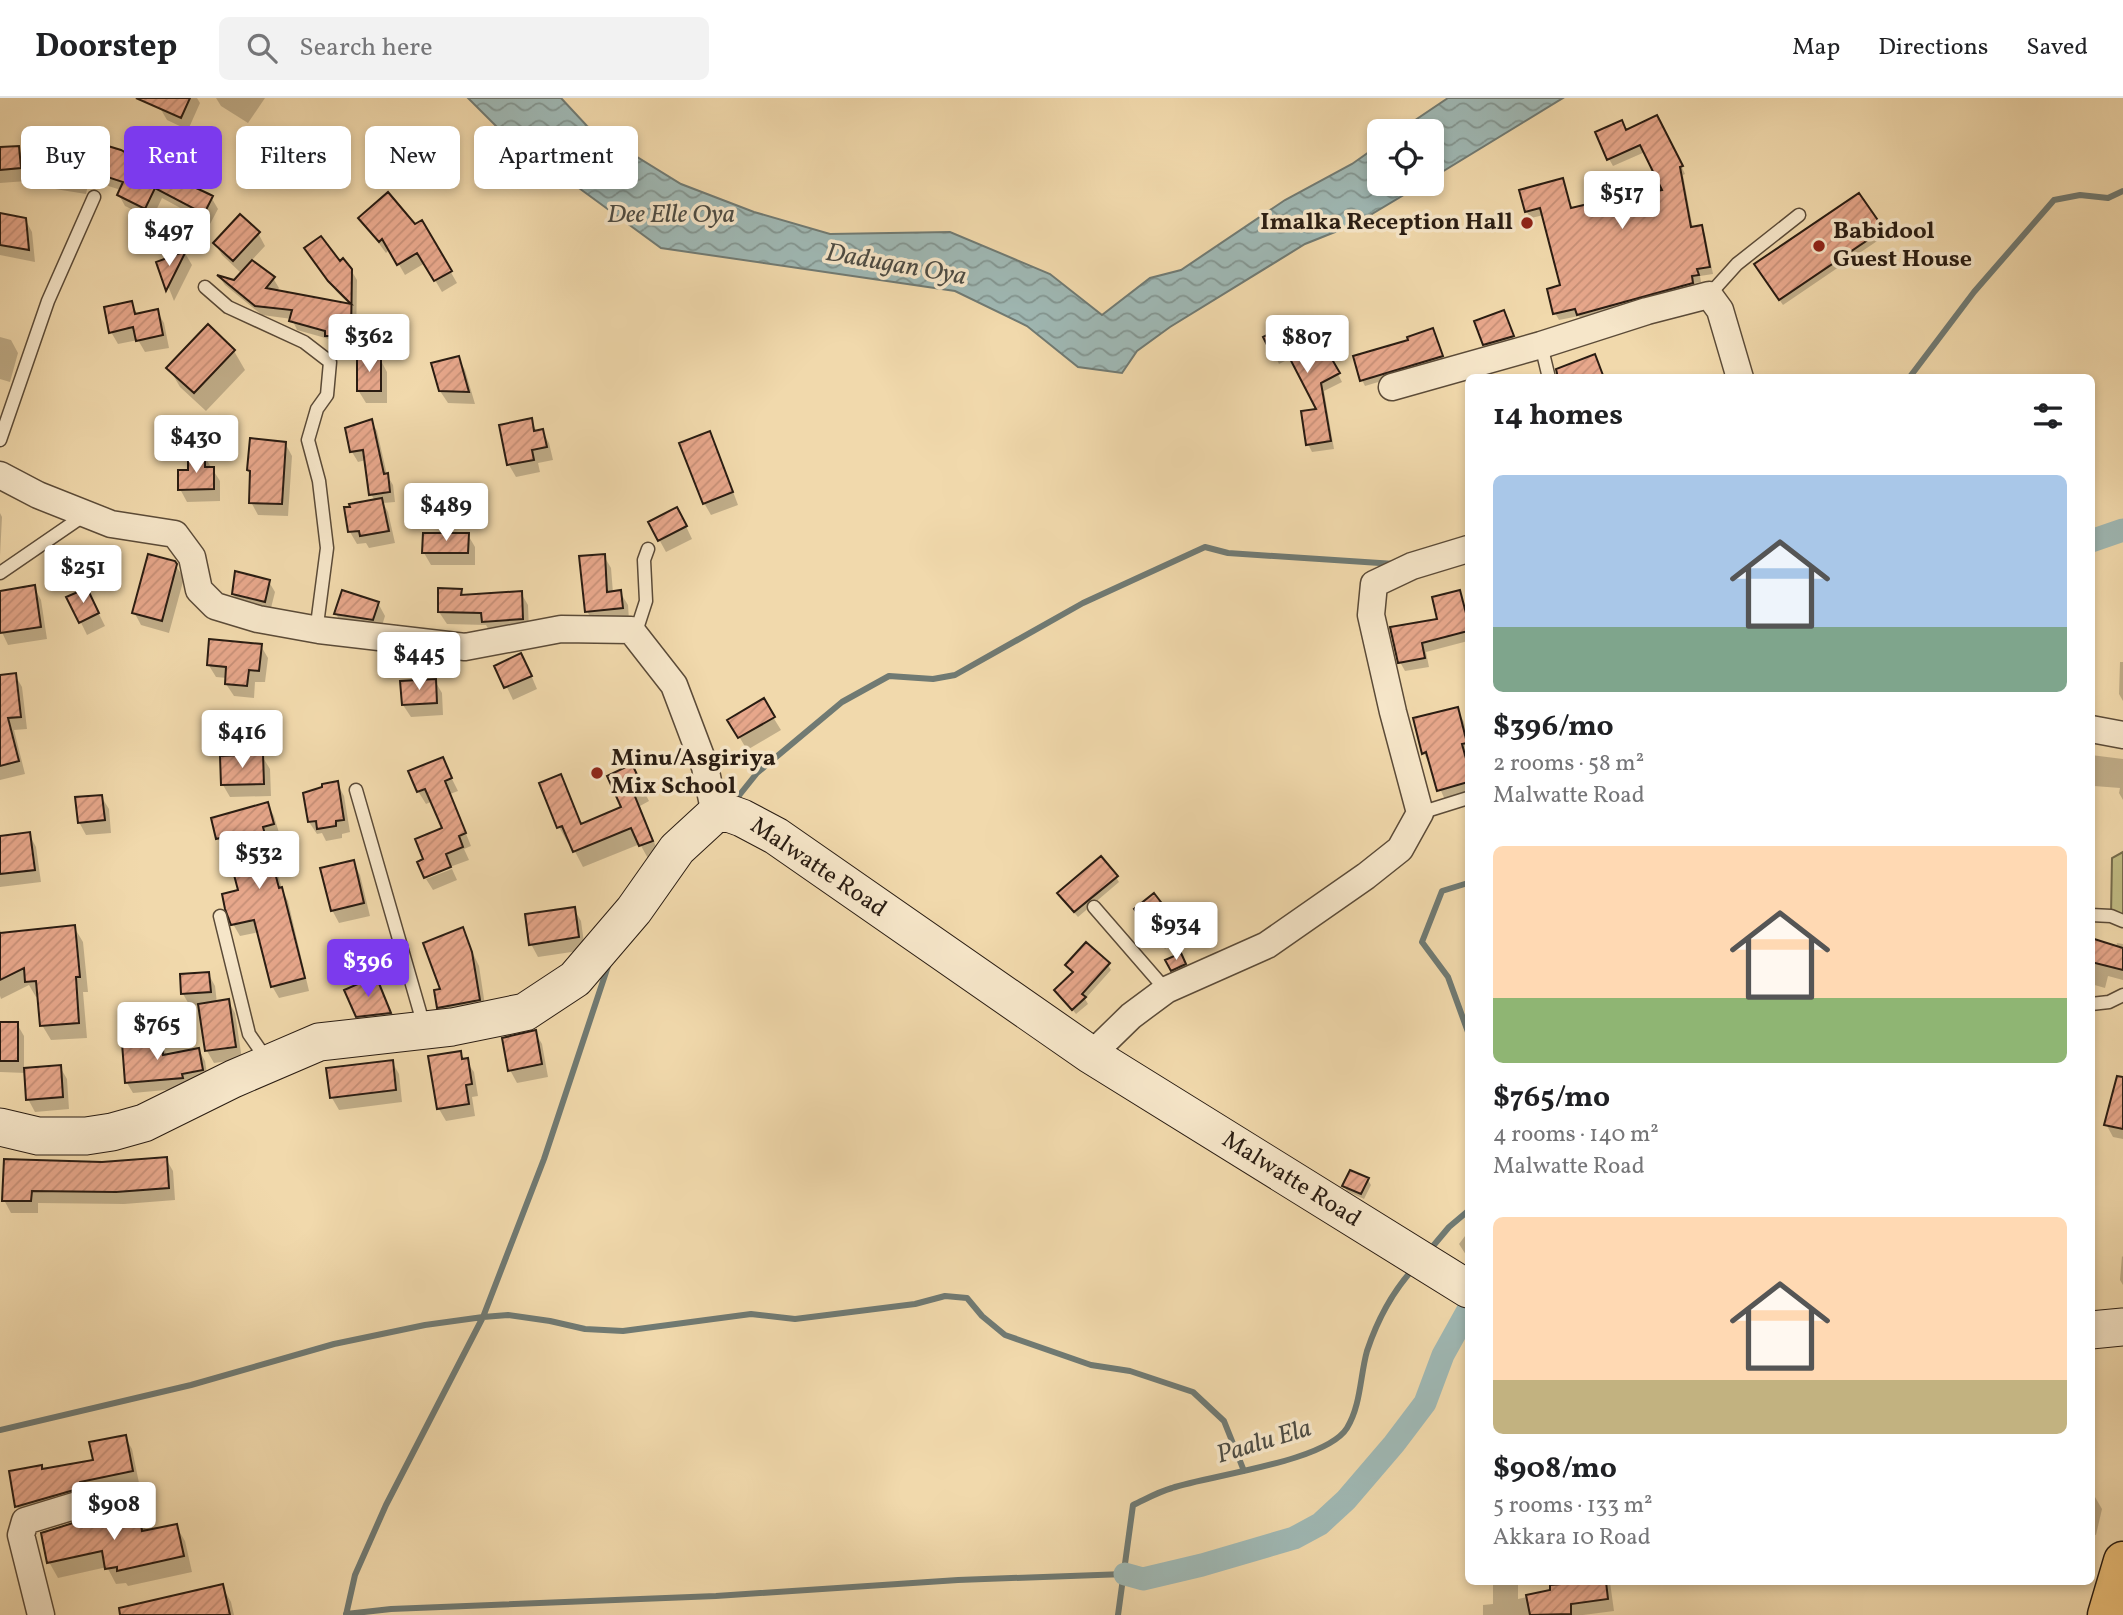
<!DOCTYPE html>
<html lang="en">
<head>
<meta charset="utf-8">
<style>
	body { margin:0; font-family:Vollkorn,serif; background:#f2f2f2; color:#202124; height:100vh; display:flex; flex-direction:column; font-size:26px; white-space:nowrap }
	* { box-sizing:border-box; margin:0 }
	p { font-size:23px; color:#757577 }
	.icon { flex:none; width:38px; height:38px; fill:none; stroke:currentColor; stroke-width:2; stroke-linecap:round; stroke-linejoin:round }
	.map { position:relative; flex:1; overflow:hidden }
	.side { position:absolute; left:1465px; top:276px; width:630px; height:1211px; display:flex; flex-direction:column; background:#fff; border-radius:10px; box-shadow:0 4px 10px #0003 }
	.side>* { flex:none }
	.guide { position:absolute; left:21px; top:28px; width:665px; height:63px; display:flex; gap:14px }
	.controls { position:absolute; left:1367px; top:21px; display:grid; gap:14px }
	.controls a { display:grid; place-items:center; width:77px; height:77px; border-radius:10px; background:#fff; box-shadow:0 4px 10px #0003; font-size:35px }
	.price { position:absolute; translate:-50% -60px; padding:0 16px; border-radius:7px; background:#fff; color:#222; font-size:23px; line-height:46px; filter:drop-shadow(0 2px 4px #0008) }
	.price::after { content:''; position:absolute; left:50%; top:42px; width:21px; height:16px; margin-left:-10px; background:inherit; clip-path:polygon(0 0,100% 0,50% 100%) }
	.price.active { background:#7c3aed; color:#fff }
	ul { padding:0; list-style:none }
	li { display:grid; align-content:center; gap:14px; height:371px; padding:0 28px }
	li span { display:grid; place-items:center; height:217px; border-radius:10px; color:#555 }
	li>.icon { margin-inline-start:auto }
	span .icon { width:126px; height:126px; fill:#fffc; stroke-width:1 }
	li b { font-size:30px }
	h2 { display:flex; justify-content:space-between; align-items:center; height:84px; padding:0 28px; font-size:30px }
	.pill { padding:0 24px; border-radius:10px; background:#fff; box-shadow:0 4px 10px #0003; font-size:24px; line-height:63px }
	.pill.active { background:#7c3aed; color:#fff }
	header { display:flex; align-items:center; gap:42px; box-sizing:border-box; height:98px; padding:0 35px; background:#fff; border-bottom:2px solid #e0e0e0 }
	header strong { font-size:33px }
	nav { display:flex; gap:38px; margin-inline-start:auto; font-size:24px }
	.search { width:490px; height:63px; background:#f2f2f2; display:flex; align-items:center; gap:18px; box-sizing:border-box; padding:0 24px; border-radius:10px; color:#757577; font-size:26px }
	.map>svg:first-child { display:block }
	.garden { fill:#c1bd85; stroke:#756c4c; stroke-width:2 }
	.water { fill:url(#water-waves); stroke:#707a73; stroke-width:2 }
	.shadow { fill:#0003 }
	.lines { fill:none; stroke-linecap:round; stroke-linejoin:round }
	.stream { stroke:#707a73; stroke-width:6 }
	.canal { stroke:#9fb8b4; stroke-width:23 }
	.building { fill:url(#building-hatch); stroke:#291c12; stroke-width:2 }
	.lane-casing { stroke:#5b4b38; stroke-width:15 }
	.street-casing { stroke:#5b4b38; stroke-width:29 }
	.secondary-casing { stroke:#291c12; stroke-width:39 }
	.primary-casing { stroke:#291c12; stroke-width:41 }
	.lane { stroke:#f6e6c9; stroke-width:12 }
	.street { stroke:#f6e6c9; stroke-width:26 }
	.secondary { stroke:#f6e6c9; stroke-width:37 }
	.primary { stroke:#e8bc76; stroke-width:38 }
	.poi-dot { fill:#8f2418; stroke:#f6e6c9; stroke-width:2.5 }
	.labels { text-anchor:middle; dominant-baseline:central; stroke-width:7; stroke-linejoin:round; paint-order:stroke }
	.poi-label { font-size:24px; font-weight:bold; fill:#291c12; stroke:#f6e6c9; text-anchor:start }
	.street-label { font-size:24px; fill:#291c12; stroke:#f6e6c9 }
	.water-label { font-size:26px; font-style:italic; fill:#4c4b43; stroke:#f6e6c9 }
</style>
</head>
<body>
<header>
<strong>Doorstep</strong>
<div class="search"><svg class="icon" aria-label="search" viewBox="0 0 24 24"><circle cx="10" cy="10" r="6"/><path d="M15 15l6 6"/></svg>Search here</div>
<nav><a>Map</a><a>Directions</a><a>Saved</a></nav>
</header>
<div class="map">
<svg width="2123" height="1517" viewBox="0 0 2123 1517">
	<defs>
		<pattern id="water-waves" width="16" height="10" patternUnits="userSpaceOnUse" patternTransform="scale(1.75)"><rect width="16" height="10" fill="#9fb8b4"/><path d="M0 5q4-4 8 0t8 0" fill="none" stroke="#829591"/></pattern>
		<pattern id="building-hatch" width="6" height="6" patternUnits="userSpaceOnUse" patternTransform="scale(1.75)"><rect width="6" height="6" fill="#e7a78b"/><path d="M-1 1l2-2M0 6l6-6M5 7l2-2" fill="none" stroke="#c68f77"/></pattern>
	</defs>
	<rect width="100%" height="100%" fill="#f1d9ac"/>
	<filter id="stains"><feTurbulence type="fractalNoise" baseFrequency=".00286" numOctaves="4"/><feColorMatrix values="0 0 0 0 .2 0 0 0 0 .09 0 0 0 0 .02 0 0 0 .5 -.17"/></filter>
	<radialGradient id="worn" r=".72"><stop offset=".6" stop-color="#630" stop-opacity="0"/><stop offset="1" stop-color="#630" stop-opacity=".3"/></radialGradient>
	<path class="garden" d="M2123,754V823L2111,818L2112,760Z"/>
	<path class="water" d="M468,0H561L587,28L681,86L754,114L830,136L950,134L1050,176L1102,217L1150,180L1181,172L1285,102L1352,66L1379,47V86H1422L1355,126L1305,146L1170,229L1137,253L1122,275L1078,269L1027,228L955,193L661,150L501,33Z
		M1448,0H1563L1432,80V33H1399Z"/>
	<path class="shadow" d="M165,0H197L200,5L188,32L167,22L160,10Z
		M216,0H265L248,25L221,8Z
		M1661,26L1685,76L1683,77L1693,131L1701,129L1705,136L1713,176L1700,178L1701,184L1695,185L1696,192L1583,224L1579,218L1559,222L1555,215L1562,189L1544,117L1531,120L1526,113L1562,82L1572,112L1665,94L1645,54L1613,68L1609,61L1626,34Z
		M18,50L25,62L27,83L0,85V51Z
		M71,53L211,99L218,111L210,126L162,100L152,121L125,108L119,97L121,92L89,82L86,96L55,91L48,79Z
		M0,117L25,121L32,134L35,164L0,157Z
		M360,120L415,128L422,124L457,185L442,194L425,165L405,177L390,151L386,155Z
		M1883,132L1886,137L1783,207L1759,172Z
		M258,135L265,148L251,163L273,180L279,190L276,194L351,208L336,193L312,160L339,166L351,172L357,182L356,247H332L329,241L297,232L292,221L262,217L225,187L220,180L235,184L242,176L222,157L215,145Z
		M185,155L192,167L174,203L159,165Z
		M131,205L138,217L157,213L164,225L169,250L145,254L138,242L118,246L111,234Z
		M1506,219L1515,244L1488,252L1484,246Z
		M1436,238L1445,264L1365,288L1362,282Z
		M0,239L11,242L18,255L10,284L0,281Z
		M1266,239L1324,260L1329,258L1342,284L1324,293L1334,351L1312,354L1308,346L1319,312L1291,260L1279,266Z
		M234,253L245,272L206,313L180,289L169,270Z
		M458,260L465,272L475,306L448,305L440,293Z
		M380,261L387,274V305H366L358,292Z
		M531,322L537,334L542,333L549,345L553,362L538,365L540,374L516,379L509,367L501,328Z
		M371,323L377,333L387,377L393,387L395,404L383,405L388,414L395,445L369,450L366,445L357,446L350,434L375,403L371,396L366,362L358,364L352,354L347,331Z
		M709,335L716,348L738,407L711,417L704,405Z
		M285,345L292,358L288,418L258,417L251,404V377L248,372Z
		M204,358L220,383V403L187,404L180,391L190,374Z
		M0,415L2,419L0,458Z
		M684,424L692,441L666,454L650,425Z
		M468,437L475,449V467H431L424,455Z
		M604,458L611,470L613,495L620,494L628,507L629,522L594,526L587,513Z
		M174,465L184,480L169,535L141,527L134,514Z
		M269,484L275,494L270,514L239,506L233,496Z
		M34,489L41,502L47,541L8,547L0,530V494Z
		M461,492L464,498L521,495L528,507L529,533L491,536L486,527L447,526L439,514Z
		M1459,494L1468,517V543L1426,554L1429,569L1405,573L1400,564L1439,522Z
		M69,500L93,504L105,528L87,537Z
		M378,505L385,518L380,534L343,528L336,516Z
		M261,548L268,560L265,584H255L254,600L234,598L226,586L227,580L216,579L208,566Z
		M2120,564H2123V603L2119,596Z
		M497,568L528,570L537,591L513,602Z
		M15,577L22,589L27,631L14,632L25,676L0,682V578Z
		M435,583L442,595L443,617L411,619L403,607Z
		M763,603L781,632L747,652L730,623Z
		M1457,611L1464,624L1468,640V698L1446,704L1424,655Z
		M2091,657L2123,661V702L2119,695L2120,690L2094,688L2091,684Z
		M262,658L270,671L271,698L230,699L223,687Z
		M442,661L458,693L450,696L471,748L464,751L469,762L425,778V762L445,731L433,703L426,706L418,693Z
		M631,668L649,703L640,708L660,759L650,764L640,746L583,769L570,744L568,745L559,729L560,678L582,727L624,710Z
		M337,685L344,698L350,734L342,736V740L326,743L322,735L317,736L309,724Z
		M101,698L109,711L111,735L86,737L79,724Z
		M267,706L274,718L280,738L268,741L283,794L288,803L309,893L279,900L272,888L259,834L240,838L233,826L241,794L229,751L225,752L218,741L213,721Z
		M29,736L36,749L41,784L0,789V740Z
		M353,764L360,777L370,818L339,825L332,812Z
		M452,771L457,782L433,792L426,781Z
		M1116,779L1119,784L1078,819L1062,801Z
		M574,811L581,823L585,852L538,859L531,846Z
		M1136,811L1175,826L1183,838L1165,851Z
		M74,829L83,844L88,894H83L87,940L51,942L42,927L39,898L36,899L29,887L1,901L0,898V832L2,836Z
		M462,832L479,868L486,914L446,921L438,909Z
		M2091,842L2116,849L2117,845L2123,846V882L2108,878L2105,890L2091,886Z
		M1180,857L1188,872L1175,877L1168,863Z
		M1108,867L1111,872L1085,901L1088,906L1076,916L1056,892L1074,876L1068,868Z
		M208,875L215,888L217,905L228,903L235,915L242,961L214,965L207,953L200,907L190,908L183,896Z
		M382,893L397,927L364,931L357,918Z
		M0,926H17L24,938V972L60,969L67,981L69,1011L35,1014L28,1001L26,975L0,974Z
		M535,934L542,946L548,979L517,985L510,972Z
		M161,944L167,958L199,952L205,963L208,982L188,990L133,995L127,985Z
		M460,955L474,974L478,998L472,999L475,1018L446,1023L439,1011L430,960Z
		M392,964L399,976L402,1004L339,1012L332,1000Z
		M2123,1000V1041L2113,1039L2106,1026Z
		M166,1061L173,1073L175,1102L124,1106L38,1105V1115H11L4,1102L5,1063L119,1065Z
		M1368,1082L1371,1087L1364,1101L1347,1093L1344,1088Z
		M1468,1134V1160L1459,1146Z
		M2122,1158L2123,1159V1187L2120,1182Z
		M125,1339L132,1351L139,1385L86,1396L24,1420L17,1408L41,1369L43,1372L95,1364Z
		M2091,1398L2095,1399L2102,1411L2096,1437L2091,1436Z
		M138,1416L147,1434L176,1428L185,1443L192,1474L128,1488L126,1485L116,1486L107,1469L58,1480L49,1464Z
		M1493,1484H1518V1501L1583,1486L1582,1484H1610L1614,1513L1583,1517H1483V1507L1493,1506Z
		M222,1488L231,1504L234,1517H124Z"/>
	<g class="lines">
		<path class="stream" d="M1909,280L1974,194L2054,102L2080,97L2108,100L2123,93
			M733,705L757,675L842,604L889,578L933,581L955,577L1083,505L1205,449L1228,455L1395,466
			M1468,785L1442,793L1422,844L1448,879L1468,934
			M1428,1154L1449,1129L1468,1113
			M0,1332L191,1287L334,1246L425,1227L483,1219L508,1217L550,1223L585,1231L623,1233L751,1216L795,1221L915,1206L945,1198L967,1200L982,1218L1005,1237L1091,1267L1130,1273L1193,1294L1224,1323L1244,1373
			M346,1516L391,1511L716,1498L958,1482L1125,1476
			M346,1517L355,1477L386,1407L483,1219L544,1061L609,865
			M1118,1517L1133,1407C1146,1401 1158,1394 1172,1390C1210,1377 1326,1364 1347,1330C1361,1307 1360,1278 1367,1253C1377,1223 1393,1193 1414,1170"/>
		<path class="canal" d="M2091,443L2123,432
			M1125,1476L1143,1481L1202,1467L1294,1440L1320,1426L1346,1402L1394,1346L1425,1305L1443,1257L1468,1212"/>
	</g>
	<path class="building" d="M136,0H190L181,20Z
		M1657,17L1683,68L1680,69L1691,129L1702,127L1710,169L1697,171L1699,177L1692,178L1693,185L1577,217L1575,211L1553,216L1547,191L1560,187L1540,110L1525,114L1519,92L1563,80L1571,110L1613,100L1614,101L1662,92L1640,47L1607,62L1595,34L1622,22L1626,32Z
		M71,39L88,42L121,52L147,67L209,96L213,98L204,116L155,90L145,111L117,97L123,84L83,71L80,86L47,80L52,48L69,51Z
		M19,48L21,70L0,72V49Z
		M388,94L415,126L422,122L452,173L434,183L417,155L397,167L382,141L379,144L358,120Z
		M1859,95L1884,131L1779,202L1754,166Z
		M0,115L26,120L29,152L0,147Z
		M240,116L260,134L233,163L213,145Z
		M321,138L340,163L343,160L352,171L351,238H325V233L289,223L292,212L255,208L217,177L234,182L252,162L275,179L266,190L351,206L328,183L304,150Z
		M186,153L166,193L156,164Z
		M132,203L135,216L158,211L163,237L136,243L133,229L109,235L104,209Z
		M1504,212L1514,238L1483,247L1474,223Z
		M1299,221L1316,255L1322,252L1325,258L1329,256L1340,275L1321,285L1331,343L1306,347L1301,313L1316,311L1286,253L1273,259L1263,239Z
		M208,226L235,252L194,295L166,270Z
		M1433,230L1443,258L1360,283L1353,258L1408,242L1407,239Z
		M1595,256L1604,280H1558L1556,271Z
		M459,258L469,294L439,293L431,265Z
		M357,260H381V293H357Z
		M532,320L534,333L543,331L547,349L532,352L534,362L507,367L499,327Z
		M372,321L384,376L388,375L390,394L369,397L363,352L350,354L345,330Z
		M710,333L733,394L703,406L679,345Z
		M250,340L286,344L282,406L249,405L250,373L247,372Z
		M188,357H205V369H214V391L178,392V372H188Z
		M382,400L389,433L360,438L359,433L348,434L344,409H350L349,406Z
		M677,409L687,428L658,443L648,424Z
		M423,435H469L468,455H422Z
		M148,456L175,463L177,466L162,523L132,515Z
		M605,456L607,494L621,492L623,510L585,514L579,458Z
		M235,473L270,482L265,504L232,496Z
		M35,487L41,529L0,535V493Z
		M87,490L99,515L79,525L66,499Z
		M438,490L462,491L461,497L522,493L523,521L482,524L481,515L438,514Z
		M342,492L379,504L373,522L334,516Z
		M1460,492L1468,523V533L1422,545L1425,560L1398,565L1390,529L1437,521L1432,499Z
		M209,541L262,546L259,573L249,572L247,588L225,586L226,569L207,567Z
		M521,555L532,578L504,590L494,568Z
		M16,575L21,619L8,620L19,663L0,668V577Z
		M436,581L437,605L402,607L400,583Z
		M764,600L775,619L738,640L727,622Z
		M1458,609L1467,645L1462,646L1468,668V684L1437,693L1426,654L1422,656L1413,620Z
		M263,656L264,686L221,687L220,658Z
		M443,659L452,680L445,683L466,735L459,738L463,749L446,756L451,769L424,780L417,764L423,761L415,741L442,730L425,691L417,694L408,673Z
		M632,666L642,687L632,691L653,743L639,748L631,730L573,754L562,728L557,730L539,685L561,676L581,726L621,709L607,678Z
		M338,683L344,722L336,723V728L317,731L316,723L308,724L303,695L322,689V686Z
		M102,697L105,722L78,725L75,699Z
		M268,704L274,726L263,729L279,790L282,789L305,880L271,889L254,822L231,827L225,811L222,796L238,792L224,739L216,741L211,720Z
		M30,734L35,772L0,776V738Z
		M1101,758L1118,778L1074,814L1057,795Z
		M354,762L364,805L331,813L320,770Z
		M1154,795L1177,825L1157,840L1134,811Z
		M575,809L579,839L529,847L525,816Z
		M75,827L80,879H76L79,925L40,928L36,883L25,884L24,870L0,882V835Z
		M463,829L472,854L480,902L437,910L434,892L440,891L423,845Z
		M2091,840L2123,850V872L2091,864Z
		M1086,844L1110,865L1082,896L1086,899L1072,912L1054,892L1073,874L1065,867Z
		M1181,855L1186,866L1171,873L1165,862Z
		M209,874L211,894L181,896L180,876Z
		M376,878L391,915L356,919L344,892Z
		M229,901L236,949L205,953L198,906Z
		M0,924H18V963H0Z
		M536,932L542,966L508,973L502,940Z
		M162,942L163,957L199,950L203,972L182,976L183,980L125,985L122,945Z
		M461,953L462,961L468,960L472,986L466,987L469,1006L437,1011L428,958Z
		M393,962L396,992L330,1000L326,970Z
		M61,967L63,999L26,1002L24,970Z
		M2117,978L2123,979V1031L2104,1027Z
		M167,1059L169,1090L116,1094L32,1093L31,1103H2L4,1061L102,1064Z
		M1350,1072L1369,1080L1361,1096L1342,1088Z
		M126,1337L133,1373L80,1384L81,1390L15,1409L9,1373L42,1367V1371L93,1362L89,1344Z
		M139,1414L142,1433L177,1426L184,1458L117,1473V1469L105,1471L102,1453L47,1465L41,1435L86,1421L87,1424Z
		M1584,1484H1606L1608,1501L1571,1506V1516L1530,1517L1526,1497L1550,1492V1487Z
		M223,1486L230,1517H120L119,1510Z"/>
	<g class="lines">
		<defs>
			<path id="lane" d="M205,189L228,209L304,244L330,264L327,297L317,311L308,342L319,383L327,450L318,519L319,532
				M1709,197L1737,166L1799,117
				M1541,247L1549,280
				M0,342L48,203L94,99
				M0,475L86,416
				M635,537L646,503L644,462L648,451
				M356,692L424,928
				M1420,715L1468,700
				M1094,809L1166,892
				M2091,817L2111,818L2123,823
				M220,818L249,936L267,962
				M2091,906L2109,904L2123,897"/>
			<path id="street" d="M1392,289L1541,247L1647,213L1709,197L1720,212L1740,280
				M0,377L38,397L111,426L175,436L192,459L199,492L215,508L258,521L319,532L465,549L561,531L631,532L674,587L705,669L715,716
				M2091,631L2123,637
				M1091,957L1131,918L1166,892L1267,847L1366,778L1400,751L1420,715L1393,614L1371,517L1374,486L1412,468L1468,451
				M41,1517L21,1437L25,1423L84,1405"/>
			<path id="secondary" d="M0,1029L38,1038H86L112,1034L144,1025L233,981L319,944L452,929L525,914L575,881L634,812L677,751L715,716L728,715L742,720L776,738L1091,957L1468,1191
				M2091,1232L2123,1229"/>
			<path id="primary" d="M2107,1517L2123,1463"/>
		</defs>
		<use href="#lane" class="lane-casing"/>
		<use href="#street" class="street-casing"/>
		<use href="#secondary" class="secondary-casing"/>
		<use href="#primary" class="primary-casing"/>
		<use href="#lane" class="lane"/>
		<use href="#street" class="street"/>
		<use href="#secondary" class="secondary"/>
		<use href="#primary" class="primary"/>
	</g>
	<g class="poi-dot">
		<circle cx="1527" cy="125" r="7"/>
		<circle cx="1819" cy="148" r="7"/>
		<circle cx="597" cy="675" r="7"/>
	</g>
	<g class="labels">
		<g class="poi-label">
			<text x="1513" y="125" text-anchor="end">Imalka Reception Hall</text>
			<text x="1833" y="134">Babidool<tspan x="1833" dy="28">Guest House</tspan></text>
			<text x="611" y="661">Minu/Asgiriya<tspan x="611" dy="28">Mix School</tspan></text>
		</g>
		<g class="street-label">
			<text transform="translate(818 770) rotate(34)">Malwatte Road</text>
			<text transform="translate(1291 1082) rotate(32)">Malwatte Road</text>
		</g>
		<g class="water-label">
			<text x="671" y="117">Dee Elle Oya</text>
			<text transform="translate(896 167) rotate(10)">Dadugan Oya</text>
			<text transform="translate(1264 1344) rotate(-17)">Paalu Ela</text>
		</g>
	</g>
	<rect width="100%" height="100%" filter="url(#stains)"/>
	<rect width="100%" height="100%" fill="url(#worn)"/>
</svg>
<div class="controls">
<a><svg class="icon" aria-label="locate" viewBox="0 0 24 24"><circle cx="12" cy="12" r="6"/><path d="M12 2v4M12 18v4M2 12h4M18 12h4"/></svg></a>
</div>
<b class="price" style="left:1622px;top:133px">$517</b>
<b class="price" style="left:169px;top:170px">$497</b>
<b class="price" style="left:369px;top:276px">$362</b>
<b class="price" style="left:1307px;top:277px">$807</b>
<b class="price" style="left:196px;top:377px">$430</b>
<b class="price" style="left:446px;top:445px">$489</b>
<b class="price" style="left:83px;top:507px">$251</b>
<b class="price" style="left:419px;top:594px">$445</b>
<b class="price" style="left:242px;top:672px">$416</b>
<b class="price" style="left:259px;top:793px">$532</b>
<b class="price" style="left:1176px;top:864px">$934</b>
<b class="price active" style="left:368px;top:901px">$396</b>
<b class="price" style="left:157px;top:964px">$765</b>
<b class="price" style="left:114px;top:1444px">$908</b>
<div class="guide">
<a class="pill">Buy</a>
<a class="pill active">Rent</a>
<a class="pill">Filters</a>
<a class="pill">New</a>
<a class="pill">Apartment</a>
</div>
<section class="side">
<h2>14 homes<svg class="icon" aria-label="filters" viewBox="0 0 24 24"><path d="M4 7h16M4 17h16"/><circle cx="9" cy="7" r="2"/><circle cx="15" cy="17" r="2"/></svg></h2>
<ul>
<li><span style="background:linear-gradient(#a9c7e8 70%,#7fa58c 0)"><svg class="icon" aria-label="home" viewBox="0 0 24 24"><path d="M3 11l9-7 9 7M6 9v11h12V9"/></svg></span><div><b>$396/mo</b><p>2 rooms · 58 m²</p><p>Malwatte Road</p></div></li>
<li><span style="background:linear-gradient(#ffd9b3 70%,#8fb573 0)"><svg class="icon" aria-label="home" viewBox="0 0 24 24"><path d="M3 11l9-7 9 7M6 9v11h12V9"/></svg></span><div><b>$765/mo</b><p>4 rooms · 140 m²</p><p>Malwatte Road</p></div></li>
<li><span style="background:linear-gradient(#ffd9b3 75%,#c2b280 0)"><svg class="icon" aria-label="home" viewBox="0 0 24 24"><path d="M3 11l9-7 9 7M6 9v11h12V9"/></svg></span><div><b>$908/mo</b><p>5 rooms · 133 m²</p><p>Akkara 10 Road</p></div></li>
</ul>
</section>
</div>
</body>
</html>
